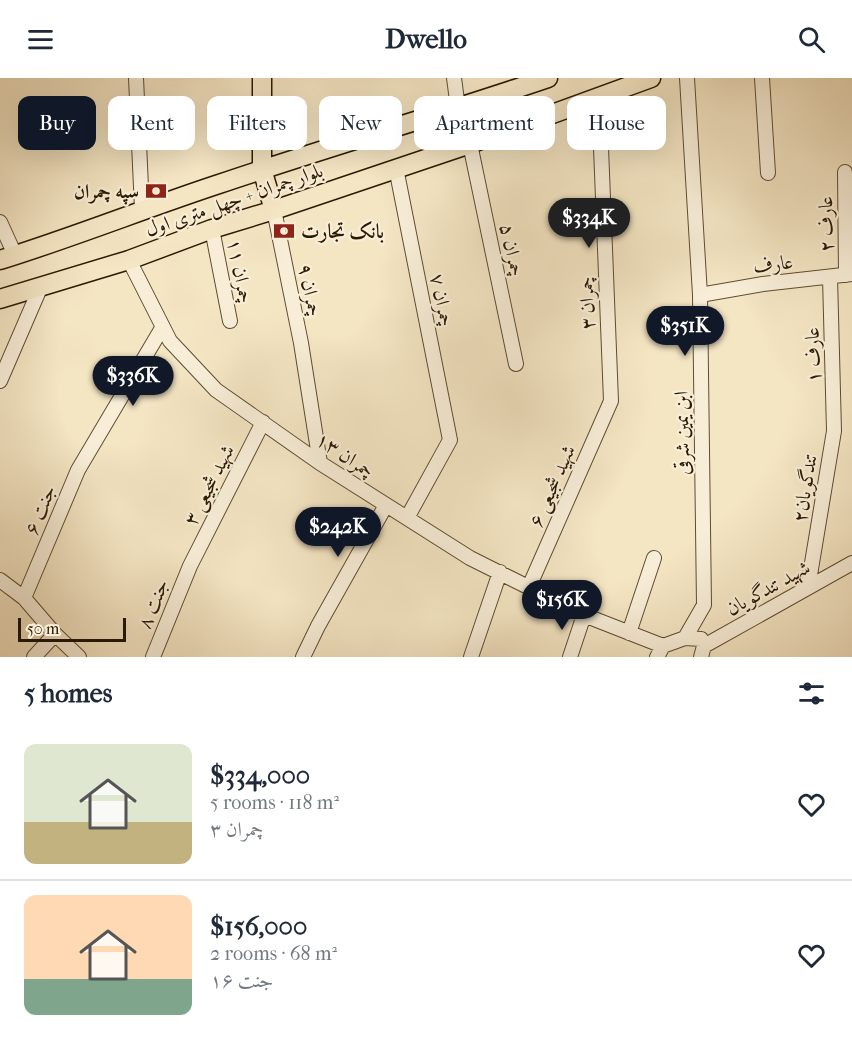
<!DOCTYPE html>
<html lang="en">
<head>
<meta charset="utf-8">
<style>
	body { margin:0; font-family:"IM FELL French Canon",Amiri,serif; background:#f6f6f7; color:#1f2937; height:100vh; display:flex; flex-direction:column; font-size:22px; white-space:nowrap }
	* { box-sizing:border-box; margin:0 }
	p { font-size:20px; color:#747a83 }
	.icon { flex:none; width:33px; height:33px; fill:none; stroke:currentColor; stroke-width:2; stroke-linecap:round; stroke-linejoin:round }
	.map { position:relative; height:579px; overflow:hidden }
	.details { display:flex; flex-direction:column; background:#fff; flex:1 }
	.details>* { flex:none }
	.banner { position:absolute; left:18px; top:18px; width:816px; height:54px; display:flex; gap:12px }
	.scale { position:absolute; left:18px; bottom:15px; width:108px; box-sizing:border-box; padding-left:6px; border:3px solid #2b1a02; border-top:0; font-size:16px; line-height:21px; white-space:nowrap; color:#2b1a02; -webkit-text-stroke:4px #f8eed8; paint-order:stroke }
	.price { position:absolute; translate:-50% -51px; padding:0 14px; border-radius:21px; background:#111827; color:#fff; font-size:20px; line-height:39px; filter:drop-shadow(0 2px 3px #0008) }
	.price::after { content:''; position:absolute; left:50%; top:36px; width:18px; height:14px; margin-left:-9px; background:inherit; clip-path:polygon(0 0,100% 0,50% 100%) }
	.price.current { background:#222; color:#fff }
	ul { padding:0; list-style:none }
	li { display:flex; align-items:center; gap:18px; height:150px; padding:0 24px }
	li+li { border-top:2px solid #e0e1e3 }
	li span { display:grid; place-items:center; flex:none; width:168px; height:120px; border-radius:12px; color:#555 }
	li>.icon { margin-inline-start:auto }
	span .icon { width:72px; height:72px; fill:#fffc; stroke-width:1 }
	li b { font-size:26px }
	h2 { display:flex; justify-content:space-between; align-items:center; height:72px; padding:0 24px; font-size:26px }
	.pill { padding:0 21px; border-radius:12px; background:#fff; box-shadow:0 6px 24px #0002; font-size:21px; line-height:54px }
	.pill.current { background:#111827; color:#fff }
	header { display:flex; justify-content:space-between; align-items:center; height:78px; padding:0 24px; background:#fff; font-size:27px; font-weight:800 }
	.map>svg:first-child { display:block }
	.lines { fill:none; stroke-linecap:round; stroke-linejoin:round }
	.minor-casing { stroke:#5d4d32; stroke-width:16 }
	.major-casing { stroke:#2b1a02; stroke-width:21 }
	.minor { stroke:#f8eed8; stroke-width:14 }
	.major { stroke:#f4e5c3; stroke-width:18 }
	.labels { text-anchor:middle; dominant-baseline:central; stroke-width:4.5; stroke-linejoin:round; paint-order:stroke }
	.poi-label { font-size:20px; font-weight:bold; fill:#2b1a02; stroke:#f8eed8; text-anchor:end }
	.street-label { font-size:20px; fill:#2b1a02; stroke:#f8eed8 }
</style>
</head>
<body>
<header><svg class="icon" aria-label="menu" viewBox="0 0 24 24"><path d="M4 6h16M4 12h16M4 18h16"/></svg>Dwello<svg class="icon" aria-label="search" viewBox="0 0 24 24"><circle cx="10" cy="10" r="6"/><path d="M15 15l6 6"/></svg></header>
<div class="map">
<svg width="852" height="579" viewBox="0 0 852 579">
	<rect width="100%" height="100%" fill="#f4e5c3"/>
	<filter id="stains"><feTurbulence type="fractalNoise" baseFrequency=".00333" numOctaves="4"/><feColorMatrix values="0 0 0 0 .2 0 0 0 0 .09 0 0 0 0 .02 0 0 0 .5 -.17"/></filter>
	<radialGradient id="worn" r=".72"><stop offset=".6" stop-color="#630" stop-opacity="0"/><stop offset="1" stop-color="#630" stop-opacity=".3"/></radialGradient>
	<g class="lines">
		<defs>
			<path id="minor" d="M136,0L142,131
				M454,0L458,30
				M762,0L768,95
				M470,66L516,286
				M396,90L450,362L407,440
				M845,94L846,197
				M274,132L301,265L320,385
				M0,144L15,177
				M212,151L230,243
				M129,182L170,263L216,312L320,385L470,480L584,537L663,568
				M700,217L763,206L852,196
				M0,303L41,208
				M0,502L24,520L55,556L79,579
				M529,509L611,323L599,19
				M808,509L834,353L830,199
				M24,520L78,392L162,250
				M629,555L654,480
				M685,560L704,527L700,217L687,0
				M704,568L852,485
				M34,579L55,556
				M153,579L190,488L263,344
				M303,579L318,548L386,427
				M471,579L500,494
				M570,579L584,537
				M657,579L663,568L685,560L701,561L704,568L701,579"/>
			<path id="major" d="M262,0V91L274,132
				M0,182C74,159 146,130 219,106C328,69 439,37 548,0
				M0,221L129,182L212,151L274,132L470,66L651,0"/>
		</defs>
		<use href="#minor" class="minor-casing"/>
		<use href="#major" class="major-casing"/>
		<use href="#minor" class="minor"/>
		<use href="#major" class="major"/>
	</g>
	<defs>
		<symbol id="bank-bare" viewBox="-9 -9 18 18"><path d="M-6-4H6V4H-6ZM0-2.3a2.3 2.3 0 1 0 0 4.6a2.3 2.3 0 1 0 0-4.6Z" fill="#8f2418" stroke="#f8eed8" stroke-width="2.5" paint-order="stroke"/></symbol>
	</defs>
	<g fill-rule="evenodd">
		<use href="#bank-bare" x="141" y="98" width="30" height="30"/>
		<use href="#bank-bare" x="269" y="138" width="30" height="30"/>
	</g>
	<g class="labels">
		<g class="poi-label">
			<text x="139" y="113">سپه چمران</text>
			<text x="301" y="153" text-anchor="start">بانک تجارت</text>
		</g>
		<g class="street-label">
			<text transform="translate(234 122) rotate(-19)">بلوار چمران + چهل متری اول</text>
			<text transform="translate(826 146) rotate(-91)">عارف ۲</text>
			<text transform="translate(512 172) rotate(78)">چمران ۵</text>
			<text transform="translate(773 186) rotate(-7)">عارف</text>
			<text transform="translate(240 193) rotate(79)">چمران ۱۱</text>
			<text transform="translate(310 212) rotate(79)">چمران ۹</text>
			<text transform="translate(442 222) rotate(79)">چمران ۷</text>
			<text transform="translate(587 225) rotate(-92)">چمران ۳</text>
			<text transform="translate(813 277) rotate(-92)">عارف ۱</text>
			<text transform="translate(682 355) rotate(-91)">ابن یمین شرقی</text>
			<text transform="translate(345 377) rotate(34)">چمران ۱۳</text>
			<text transform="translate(209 407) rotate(-63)">شهید شجیعی ۳</text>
			<text transform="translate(552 408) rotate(-66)">شهید شجیعی ۶</text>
			<text transform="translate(805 410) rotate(-81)">تندگویان۲</text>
			<text transform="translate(40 432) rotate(-67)">جنت ۶</text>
			<text transform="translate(768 510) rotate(-29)">شهید تندگویان</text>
			<text transform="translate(153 526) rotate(-68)">جنت ۸</text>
		</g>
	</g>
	<rect width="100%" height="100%" filter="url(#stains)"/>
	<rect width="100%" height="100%" fill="url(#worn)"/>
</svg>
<div class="scale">50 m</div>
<b class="price current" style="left:589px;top:171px">$334K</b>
<b class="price" style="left:685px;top:279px">$351K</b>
<b class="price" style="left:133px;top:329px">$336K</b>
<b class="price" style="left:338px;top:480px">$242K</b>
<b class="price" style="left:562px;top:553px">$156K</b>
<div class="banner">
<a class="pill current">Buy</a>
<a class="pill">Rent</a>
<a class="pill">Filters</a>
<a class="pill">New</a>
<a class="pill">Apartment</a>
<a class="pill">House</a>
</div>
</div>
<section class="details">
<h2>5 homes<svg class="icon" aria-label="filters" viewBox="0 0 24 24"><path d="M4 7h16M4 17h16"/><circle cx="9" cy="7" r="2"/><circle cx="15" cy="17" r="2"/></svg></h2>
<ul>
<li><span style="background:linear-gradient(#dfe7d0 65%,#c2b280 0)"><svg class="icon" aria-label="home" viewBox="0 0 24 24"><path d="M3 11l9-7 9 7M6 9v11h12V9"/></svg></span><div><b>$334,000</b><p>5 rooms · 118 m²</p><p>چمران ۳</p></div><svg class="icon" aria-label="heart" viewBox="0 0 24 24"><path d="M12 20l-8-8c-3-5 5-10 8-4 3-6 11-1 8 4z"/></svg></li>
<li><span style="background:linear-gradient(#ffd9b3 70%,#7fa58c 0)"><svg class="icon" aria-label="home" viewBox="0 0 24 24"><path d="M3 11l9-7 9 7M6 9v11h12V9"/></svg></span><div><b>$156,000</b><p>2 rooms · 68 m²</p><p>جنت ۱۶</p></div><svg class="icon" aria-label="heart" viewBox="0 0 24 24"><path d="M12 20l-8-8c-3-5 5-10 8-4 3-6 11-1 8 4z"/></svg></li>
</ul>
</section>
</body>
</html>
